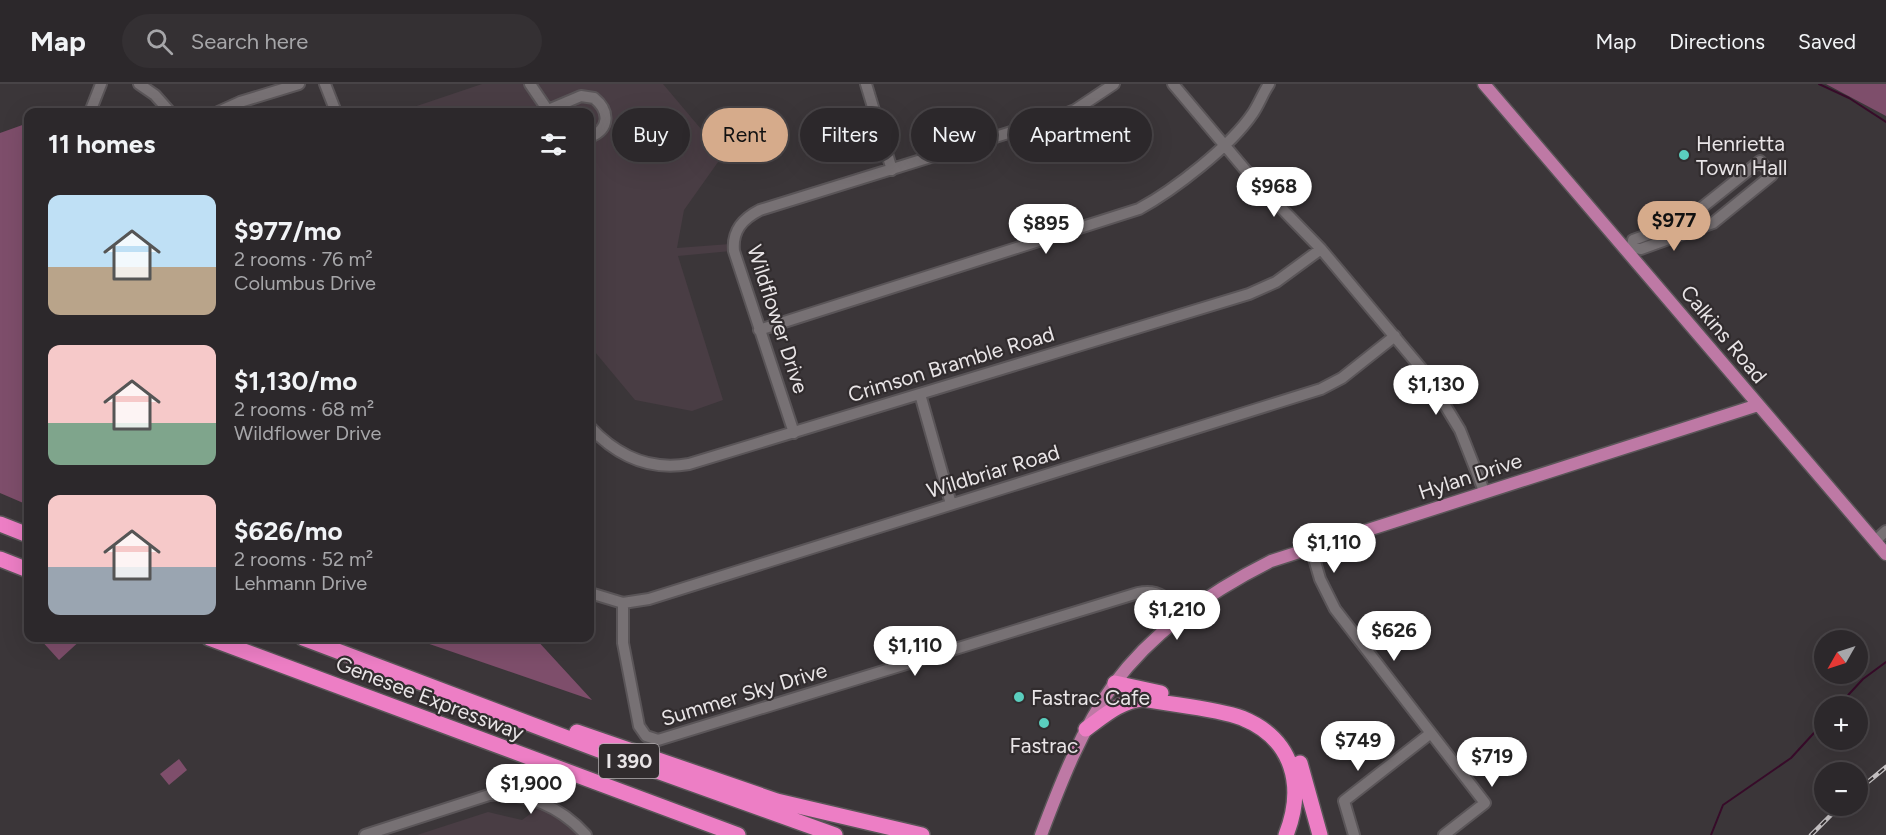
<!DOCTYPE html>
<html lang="en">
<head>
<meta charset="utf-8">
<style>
	body { margin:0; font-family:Figtree,sans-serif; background:#343033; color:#f1f3f6; height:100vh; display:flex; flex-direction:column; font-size:22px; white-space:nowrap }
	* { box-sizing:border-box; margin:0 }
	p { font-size:20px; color:#a6a6a9 }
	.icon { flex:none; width:33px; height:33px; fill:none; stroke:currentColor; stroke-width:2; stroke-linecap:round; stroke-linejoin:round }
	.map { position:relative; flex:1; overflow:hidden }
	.drawer { position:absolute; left:24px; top:24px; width:570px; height:534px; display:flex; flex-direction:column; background:#2c282b; border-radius:12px; box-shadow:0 6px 24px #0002,0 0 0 2px #484447 }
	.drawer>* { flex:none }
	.guide { position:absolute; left:612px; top:24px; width:570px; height:54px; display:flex; gap:12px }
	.needle { width:39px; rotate:231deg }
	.fabs { position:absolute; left:1814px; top:546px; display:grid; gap:12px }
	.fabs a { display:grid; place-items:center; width:54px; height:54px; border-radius:50%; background:#2c282b; box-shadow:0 6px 24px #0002,0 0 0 2px #484447; font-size:30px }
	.price { position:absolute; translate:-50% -51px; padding:0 14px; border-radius:21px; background:#fff; color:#222; font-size:20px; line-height:39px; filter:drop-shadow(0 2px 3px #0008) }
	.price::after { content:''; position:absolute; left:50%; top:36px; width:18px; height:14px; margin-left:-9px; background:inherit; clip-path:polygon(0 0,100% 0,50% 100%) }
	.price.selected { background:#d6ab8b; color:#111 }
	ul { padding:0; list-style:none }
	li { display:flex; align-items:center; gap:18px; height:150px; padding:0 24px }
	li span { display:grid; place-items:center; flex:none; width:168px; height:120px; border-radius:12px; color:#555 }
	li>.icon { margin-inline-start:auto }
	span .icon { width:72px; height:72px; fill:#fffc; stroke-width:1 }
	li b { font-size:26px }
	h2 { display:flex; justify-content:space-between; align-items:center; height:72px; padding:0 24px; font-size:26px }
	.chip { padding:0 21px; border-radius:27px; background:#2c282b; box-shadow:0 6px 24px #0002,0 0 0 2px #484447; font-size:21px; line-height:54px }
	.chip.selected { background:#d6ab8b; color:#111 }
	header { display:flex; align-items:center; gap:36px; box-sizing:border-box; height:84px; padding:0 30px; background:#2c282b; border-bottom:2px solid #484447 }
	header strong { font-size:28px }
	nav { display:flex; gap:33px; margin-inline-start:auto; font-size:21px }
	.search { width:420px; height:54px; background:#343033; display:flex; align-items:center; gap:15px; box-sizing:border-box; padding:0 21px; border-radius:33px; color:#a6a6a9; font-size:22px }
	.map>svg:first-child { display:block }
	.built { fill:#493d44 }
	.green { fill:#7e4e6b }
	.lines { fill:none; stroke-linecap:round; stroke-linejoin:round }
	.stream { stroke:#370b29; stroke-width:2 }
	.minor-casing { stroke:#5a5558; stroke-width:14 }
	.major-casing { stroke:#5a5558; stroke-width:15 }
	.highway-casing { stroke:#5a5558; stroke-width:18 }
	.minor { stroke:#777174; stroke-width:10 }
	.major { stroke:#be79a5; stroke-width:12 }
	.highway { stroke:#ed7ec5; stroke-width:15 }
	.rail-casing { stroke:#c5c1c3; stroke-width:4.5 }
	.rail { stroke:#312c2e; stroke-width:2; stroke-dasharray:7; stroke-linecap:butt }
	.poi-dot { fill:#5acebe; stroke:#312c2e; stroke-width:2 }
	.labels { text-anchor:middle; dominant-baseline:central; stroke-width:4.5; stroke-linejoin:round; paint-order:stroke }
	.shield { fill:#312c2e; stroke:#b2aeb0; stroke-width:1.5 }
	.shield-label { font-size:20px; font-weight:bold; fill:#e9e5e7 }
	.poi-label { font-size:21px; fill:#e9e5e7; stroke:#312c2e; text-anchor:start }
	.street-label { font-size:21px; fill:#e9e5e7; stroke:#312c2e }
</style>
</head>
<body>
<header>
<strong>Map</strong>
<div class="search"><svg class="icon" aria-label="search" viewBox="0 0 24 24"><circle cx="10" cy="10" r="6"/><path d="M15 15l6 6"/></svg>Search here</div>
<nav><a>Map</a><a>Directions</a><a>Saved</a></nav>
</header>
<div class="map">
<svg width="1886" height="751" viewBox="0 0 1886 751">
	<rect width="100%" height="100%" fill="#3b3639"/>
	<path class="built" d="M482,0H663L723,71L684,126L677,164L730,160L731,167L678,172L723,316L692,327L635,316L590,262V28H399Z
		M552,719L573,732L590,751H417L488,728L522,736L537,725Z"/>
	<path class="green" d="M1826,0H1886V32Z
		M28,39V421L0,409V49Z
		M39,554H83L59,576Z
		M412,554H535L592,616Z
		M179,675L187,686L169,701L160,690Z"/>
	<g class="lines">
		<path class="stream" d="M1819,0L1849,14L1886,38
			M1838,622L1863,595L1886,578
			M1711,751L1723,721L1791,674L1824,638"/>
		<defs>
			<path id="minor" d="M139,0L155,11L170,28
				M325,0L336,28
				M530,0L549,28
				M866,0L892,86
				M1173,0L1253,95L1321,165L1426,290L1460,346L1484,407
				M92,23L101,0
				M548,26L581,12L594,14C610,27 610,45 590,53
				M218,28L240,18L299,0
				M1627,166L1632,163L1633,156L1685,137L1760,77L1772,91L1713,139L1641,165L1632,163
				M759,246L1139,125C1174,106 1231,62 1253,29C1259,20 1263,9 1269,0
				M920,310L951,420
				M590,343C617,372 649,387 689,380L1249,210L1276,198L1321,165
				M794,349L734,167C732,147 742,135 760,126L1050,36L1075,26L1114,0
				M1875,457L1886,447
				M1311,464L1320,495L1335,525L1485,719L1444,751
				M590,509L623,519L649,515L1321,305L1342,294L1395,252
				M623,519V559L639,642L646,652L658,656L1138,509C1160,504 1169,516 1182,532
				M365,751L489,711C527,708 561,723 586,751
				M1354,751L1344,717L1431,649"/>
			<path id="major" d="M1484,0L1886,470
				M1041,751C1061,698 1081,646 1114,600C1154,546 1213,506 1271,477L1758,321"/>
			<path id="highway" d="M0,440L28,451
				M0,475L28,486
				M209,554L738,751
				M303,554L607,669L835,751
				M1115,599L1161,609
				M1086,645C1104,632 1120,617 1143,615C1172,621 1215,624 1242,634C1294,655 1305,703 1286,751
				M577,648L777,717L922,751
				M1300,679L1320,751"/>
		</defs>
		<use href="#minor" class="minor-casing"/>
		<use href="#major" class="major-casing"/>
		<use href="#highway" class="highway-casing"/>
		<use href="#minor" class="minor"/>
		<use href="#major" class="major"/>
		<use href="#highway" class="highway"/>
		<defs>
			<path id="rail" d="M1857,707L1886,683
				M1811,751L1840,722"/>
		</defs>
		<use href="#rail" class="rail-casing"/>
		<use href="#rail" class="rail"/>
	</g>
	<g class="poi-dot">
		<circle cx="1684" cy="71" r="6"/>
		<circle cx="1019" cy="613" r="6"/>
		<circle cx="1044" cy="639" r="6"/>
	</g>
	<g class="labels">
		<rect class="shield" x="599" y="660" width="60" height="34" rx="4.5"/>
		<g class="shield-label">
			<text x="629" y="677">I 390</text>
		</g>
		<g class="poi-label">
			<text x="1696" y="59">Henrietta<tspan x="1696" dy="24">Town Hall</tspan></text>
			<text x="1031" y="613">Fastrac Cafe</text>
			<text x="1044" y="661" text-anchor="middle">Fastrac</text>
		</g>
		<g class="street-label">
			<text transform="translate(778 235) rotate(72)">Wildflower Drive</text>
			<text transform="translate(1724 250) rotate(50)">Calkins Road</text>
			<text transform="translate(951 280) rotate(-17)">Crimson Bramble Road</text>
			<text transform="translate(993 387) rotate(-17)">Wildbriar Road</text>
			<text transform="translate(1470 392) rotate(-18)">Hylan Drive</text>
			<text transform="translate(744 610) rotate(-17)">Summer Sky Drive</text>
			<text transform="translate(430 614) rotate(21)">Genesee Expressway</text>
		</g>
	</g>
</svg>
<div class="fabs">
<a><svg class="needle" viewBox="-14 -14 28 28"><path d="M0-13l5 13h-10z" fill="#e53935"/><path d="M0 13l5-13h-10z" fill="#a6a6a9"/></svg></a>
<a>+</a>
<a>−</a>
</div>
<b class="price" style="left:1274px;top:134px">$968</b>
<b class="price selected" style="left:1674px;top:168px">$977</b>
<b class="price" style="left:1046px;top:171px">$895</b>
<b class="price" style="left:1436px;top:332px">$1,130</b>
<b class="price" style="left:1334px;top:490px">$1,110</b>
<b class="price" style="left:1177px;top:557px">$1,210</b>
<b class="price" style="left:1394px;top:578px">$626</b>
<b class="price" style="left:915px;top:593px">$1,110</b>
<b class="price" style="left:1358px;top:688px">$749</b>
<b class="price" style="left:1492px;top:704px">$719</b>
<b class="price" style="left:531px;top:731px">$1,900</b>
<div class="guide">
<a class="chip">Buy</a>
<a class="chip selected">Rent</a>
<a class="chip">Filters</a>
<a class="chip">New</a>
<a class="chip">Apartment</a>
</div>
<section class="drawer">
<h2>11 homes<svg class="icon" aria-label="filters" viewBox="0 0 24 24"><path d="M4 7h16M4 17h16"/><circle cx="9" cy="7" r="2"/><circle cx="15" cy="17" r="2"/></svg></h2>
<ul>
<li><span style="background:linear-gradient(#bfe0f5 60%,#b9a48a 0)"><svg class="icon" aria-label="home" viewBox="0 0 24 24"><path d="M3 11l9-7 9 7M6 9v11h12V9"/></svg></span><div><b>$977/mo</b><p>2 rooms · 76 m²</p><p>Columbus Drive</p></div></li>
<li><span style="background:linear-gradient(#f6c9c9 65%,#7fa58c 0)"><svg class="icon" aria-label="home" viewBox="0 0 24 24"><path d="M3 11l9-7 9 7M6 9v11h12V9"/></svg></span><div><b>$1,130/mo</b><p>2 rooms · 68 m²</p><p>Wildflower Drive</p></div></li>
<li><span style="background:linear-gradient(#f6c9c9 60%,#9aa5b1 0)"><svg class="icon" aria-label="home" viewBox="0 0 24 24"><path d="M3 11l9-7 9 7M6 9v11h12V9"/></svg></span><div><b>$626/mo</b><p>2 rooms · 52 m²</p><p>Lehmann Drive</p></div></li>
</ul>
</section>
</div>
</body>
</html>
